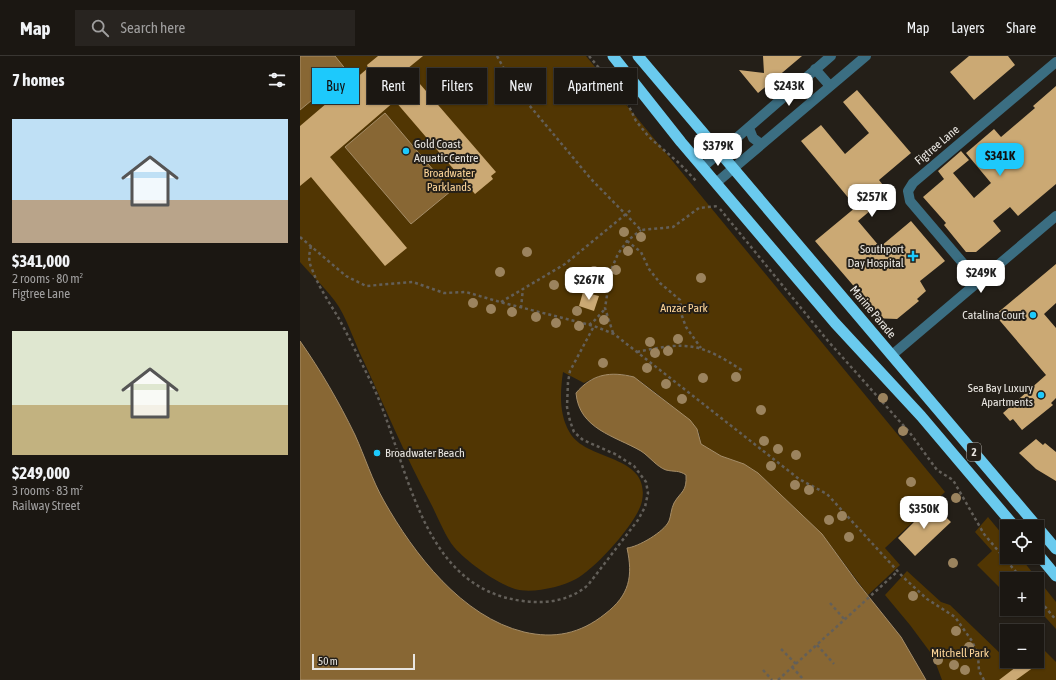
<!DOCTYPE html>
<html lang="en">
<head>
<meta charset="utf-8">
<style>
	body { margin:0; font-family:"Asap Condensed",sans-serif; background:#282420; color:#f1f3f6; height:100vh; display:flex; flex-direction:column; font-size:15px; white-space:nowrap }
	* { box-sizing:border-box; margin:0 }
	p { font-size:13px; color:#a09f9f }
	.icon { flex:none; width:22px; height:22px; fill:none; stroke:currentColor; stroke-width:2; stroke-linecap:round; stroke-linejoin:round }
	.map { position:relative; flex:1; overflow:hidden }
	.sheet { display:flex; flex-direction:column; background:#1b1712; width:300px }
	.sheet>* { flex:none }
	.hud { position:absolute; left:12px; top:12px; width:380px; height:36px; display:flex; gap:8px }
	.fabs { position:absolute; left:700px; top:464px; display:grid; gap:8px }
	.fabs a { display:grid; place-items:center; width:44px; height:44px; border-radius:0px; background:#1b1712; box-shadow:0 1px 3px #0004,0 0 0 1px #393632; font-size:20px }
	.scale { position:absolute; left:12px; bottom:10px; width:103px; box-sizing:border-box; padding-left:4px; border:2px solid #e9e6e1; border-top:0; font-size:11px; line-height:14px; white-space:nowrap; color:#e9e6e1; -webkit-text-stroke:3px #241f18; paint-order:stroke }
	.price { position:absolute; translate:-50% -34px; padding:0 9px; border-radius:8px; background:#fff; color:#222; font-size:13px; line-height:26px; filter:drop-shadow(0 1px 2px #0008) }
	.price::after { content:''; position:absolute; left:50%; top:24px; width:12px; height:9px; margin-left:-6px; background:inherit; clip-path:polygon(0 0,100% 0,50% 100%) }
	.price.selected { background:#1dc9fc; color:#111 }
	ul { padding:0; list-style:none }
	li { display:grid; align-content:center; gap:8px; height:212px; padding:0 12px }
	li span { display:grid; place-items:center; height:124px; border-radius:0px; color:#555 }
	li>.icon { margin-inline-start:auto }
	span .icon { width:72px; height:72px; fill:#fffc; stroke-width:1 }
	li b { font-size:17px }
	h2 { display:flex; justify-content:space-between; align-items:center; height:48px; padding:0 12px; font-size:17px }
	.pill { padding:0 14px; border-radius:0px; background:#1b1712; box-shadow:0 1px 3px #0004,0 0 0 1px #393632; font-size:14px; line-height:36px }
	.pill.selected { background:#1dc9fc; color:#111 }
	header { display:flex; align-items:center; gap:24px; box-sizing:border-box; height:56px; padding:0 20px; background:#1b1712; border-bottom:1px solid #393632 }
	header strong { font-size:19px }
	nav { display:flex; gap:22px; margin-inline-start:auto; font-size:14px }
	.search { width:280px; height:36px; background:#282420; display:flex; align-items:center; gap:10px; box-sizing:border-box; padding:0 14px; border-radius:0px; color:#a09f9f; font-size:15px }
	main { display:flex; flex:1; min-height:0 }
	.map>svg:first-child { display:block }
	.green { fill:#513603 }
	.water { fill:#886734; stroke:#a58d68 }
	.building { fill:#cba974 }
	.lines { fill:none; stroke-linecap:round; stroke-linejoin:round }
	.path { stroke:#635f59; stroke-width:2.5; stroke-dasharray:3 3; stroke-linecap:butt }
	.minor { stroke:#3b6e82; stroke-width:10 }
	.tertiary { stroke:#3b6e82; stroke-width:10 }
	.trunk { stroke:#6acaee; stroke-width:11 }
	.tree { fill:#9b835e }
	.poi-dot { fill:#1dc9fc; stroke:#241f18; stroke-width:1.5 }
	.labels { text-anchor:middle; dominant-baseline:central; stroke-width:4; stroke-linejoin:round; paint-order:stroke }
	.shield { fill:#241f18; stroke:#aeaaa5; stroke-width:1 }
	.shield-label { font-size:11px; font-weight:bold; fill:#e9e6e1 }
	.poi-label { font-size:12px; fill:#e9e6e1; stroke:#241f18; text-anchor:end }
	.street-label { font-size:12px; fill:#e9e6e1; stroke:#241f18 }
	.park-label { font-size:12px; fill:#fcd498; stroke:#241f18 }
</style>
</head>
<body>
<header>
<strong>Map</strong>
<div class="search"><svg class="icon" aria-label="search" viewBox="0 0 24 24"><circle cx="10" cy="10" r="6"/><path d="M15 15l6 6"/></svg>Search here</div>
<nav><a>Map</a><a>Layers</a><a>Share</a></nav>
</header>
<main>
<section class="sheet">
<h2>7 homes<svg class="icon" aria-label="filters" viewBox="0 0 24 24"><path d="M4 7h16M4 17h16"/><circle cx="9" cy="7" r="2"/><circle cx="15" cy="17" r="2"/></svg></h2>
<ul>
<li><span style="background:linear-gradient(#bfe0f5 65%,#b9a48a 0)"><svg class="icon" aria-label="home" viewBox="0 0 24 24"><path d="M3 11l9-7 9 7M6 9v11h12V9"/></svg></span><div><b>$341,000</b><p>2 rooms · 80 m²</p><p>Figtree Lane</p></div></li>
<li><span style="background:linear-gradient(#dfe7d0 60%,#c2b280 0)"><svg class="icon" aria-label="home" viewBox="0 0 24 24"><path d="M3 11l9-7 9 7M6 9v11h12V9"/></svg></span><div><b>$249,000</b><p>3 rooms · 83 m²</p><p>Railway Street</p></div></li>
</ul>
</section>
<div class="map">
<svg width="756" height="624" viewBox="0 0 756 624">
	<rect width="100%" height="100%" fill="#241f18"/>
	<path class="green" d="M0,0H286L645,436L585,492L600,509L568,539L522,478L458,417L444,408L421,400L401,388C400,383 400,376 397,373C392,365 340,323 332,320C317,316 297,319 284,327L263,316C260,337 259,359 270,377C287,406 351,398 342,445C338,466 295,513 276,523C261,531 232,538 215,533C196,527 167,506 154,491C145,480 137,459 130,446C106,401 86,354 65,308C56,290 49,268 39,251C29,235 12,220 0,206Z
		M688,461L707,484V501H720L756,546V573L737,552V523H707V539L677,509L692,495L675,476Z
		M607,515L641,546L650,549L703,600L707,597V605H737V587L756,606V624H642L633,600L610,569L585,539Z"/>
	<path class="water" d="M0,0H35L47,15L0,54Z
		M85,57L151,135L111,168L45,91Z
		M0,285C21,315 39,346 55,379C65,401 72,424 84,445C114,498 162,561 224,576C254,583 280,578 305,558C330,539 333,520 327,492C338,491 364,476 369,465C371,460 371,453 374,447C381,435 387,436 386,419C379,414 374,416 366,414C357,411 349,400 341,395C315,380 279,373 276,337C292,318 310,315 334,321L390,364L397,373L401,388L421,400L444,408L458,417L522,478L557,526L601,581L626,624H0Z"/>
	<path class="building" d="M78,0H123L107,13L196,116L191,120L193,123L175,138L95,45L30,101L107,192L85,210L11,121L0,130V70L68,12L67,9Z
		M463,0H502L458,37L439,14L464,17Z
		M669,0H708L715,9L674,44L650,16Z
		M756,30V128L718,160L710,151L693,165L701,175L676,196H666L644,169L646,167L623,141L644,123L638,115L661,95L669,104L653,117L674,142L691,127L666,97L694,73L701,81L735,52L733,50Z
		M557,34L611,97L579,124L590,138L558,165L580,191L611,165L645,205L620,225L626,235L617,243L619,245L597,263L570,262L576,256L515,185L556,151L501,85L521,69L545,98L569,77L543,46Z
		M756,208V247L744,258L756,272V342L751,347L753,349L722,374L713,363L710,365L703,357L746,319L695,259Z
		M283,236L299,240L294,255L279,250Z
		M736,383L743,389L745,387L756,396V425L736,413L719,397Z
		M632,448L651,466L615,500L598,482Z
		M724,605H729L734,611L716,624H699Z"/>
	<g class="lines">
		<path class="path" d="M197,0L214,31L291,123L341,174L373,171L399,152L418,150
			M289,0L326,44L336,65L349,81L380,108L397,126
			M420,153L528,285L610,377L637,414L653,424L684,478L722,523
			M0,181L46,220L66,230L113,226L144,237L166,236L200,246L294,270L314,278L499,423L527,438L603,521L627,543L655,561L672,585L678,599L679,615L684,624
			M327,185L341,196L349,213L360,227L380,244L382,260L386,271L401,292
			M11,190C9,198 8,205 12,213C18,230 29,246 38,261C50,283 61,306 72,328C109,405 118,532 223,545C246,548 270,545 288,529L338,464L345,451L348,437L346,426L334,410L315,398L283,384L274,376L270,365L267,351L268,326L270,315L294,270
			M201,246L265,208L332,153
			M221,252L223,232
			M289,269L295,264L305,253
			M313,277L305,252L311,214L318,198L327,185L341,174
			M337,296C387,285 401,287 443,315
			M737,541L756,564
			M530,547L545,564
			M517,589L534,608
			M481,593L496,608
			M492,611L504,624
			M463,614L472,624
			M478,624L598,515"/>
		<path class="minor" d="M679,226L610,145L608,135L613,127L756,6
			M592,299L756,160"/>
		<path class="tertiary" d="M515,13L530,30
			M449,72L453,82L461,88
			M403,111L531,0
			M416,127L566,0"/>
		<path class="trunk" d="M313,0L381,86L535,267L621,360L715,471
			M338,0L756,493
			M737,497L756,520"/>
	</g>
	<g class="tree">
		<circle cx="324" cy="176" r="5"/>
		<circle cx="341" cy="181" r="5"/>
		<circle cx="328" cy="195" r="5"/>
		<circle cx="227" cy="196" r="5"/>
		<circle cx="316" cy="214" r="5"/>
		<circle cx="294" cy="215" r="5"/>
		<circle cx="200" cy="216" r="5"/>
		<circle cx="271" cy="218" r="5"/>
		<circle cx="401" cy="222" r="5"/>
		<circle cx="254" cy="229" r="5"/>
		<circle cx="173" cy="247" r="5"/>
		<circle cx="191" cy="253" r="5"/>
		<circle cx="277" cy="255" r="5"/>
		<circle cx="212" cy="256" r="5"/>
		<circle cx="236" cy="261" r="5"/>
		<circle cx="304" cy="264" r="5"/>
		<circle cx="256" cy="267" r="5"/>
		<circle cx="279" cy="270" r="5"/>
		<circle cx="378" cy="283" r="5"/>
		<circle cx="350" cy="286" r="5"/>
		<circle cx="368" cy="295" r="5"/>
		<circle cx="355" cy="297" r="5"/>
		<circle cx="303" cy="307" r="5"/>
		<circle cx="347" cy="312" r="5"/>
		<circle cx="436" cy="321" r="5"/>
		<circle cx="403" cy="322" r="5"/>
		<circle cx="366" cy="328" r="5"/>
		<circle cx="583" cy="342" r="5"/>
		<circle cx="382" cy="343" r="5"/>
		<circle cx="461" cy="354" r="5"/>
		<circle cx="603" cy="375" r="5"/>
		<circle cx="464" cy="385" r="5"/>
		<circle cx="478" cy="393" r="5"/>
		<circle cx="496" cy="399" r="5"/>
		<circle cx="471" cy="410" r="5"/>
		<circle cx="611" cy="426" r="5"/>
		<circle cx="495" cy="429" r="5"/>
		<circle cx="509" cy="434" r="5"/>
		<circle cx="656" cy="442" r="5"/>
		<circle cx="542" cy="460" r="5"/>
		<circle cx="529" cy="464" r="5"/>
		<circle cx="549" cy="481" r="5"/>
		<circle cx="653" cy="507" r="5"/>
		<circle cx="613" cy="540" r="5"/>
		<circle cx="656" cy="575" r="5"/>
		<circle cx="669" cy="591" r="5"/>
		<circle cx="638" cy="604" r="5"/>
		<circle cx="654" cy="609" r="5"/>
		<circle cx="665" cy="614" r="5"/>
	</g>
	<g class="poi-dot">
		<circle cx="106" cy="95" r="4"/>
		<path d="M611 194h4v4h4v4h-4v4h-4v-4h-4v-4h4z"/>
		<circle cx="733" cy="259" r="4"/>
		<circle cx="741" cy="339" r="4"/>
		<circle cx="77" cy="397" r="4"/>
	</g>
	<g class="labels">
		<rect class="shield" x="667" y="387" width="14" height="18" rx="3"/>
		<g class="shield-label">
			<text x="674" y="396">2</text>
		</g>
		<g class="poi-label">
			<text x="114" y="88" text-anchor="start">Gold Coast<tspan x="114" dy="14">Aquatic Centre</tspan></text>
			<text x="604" y="193">Southport<tspan x="604" dy="14">Day Hospital</tspan></text>
			<text x="725" y="259">Catalina Court</text>
			<text x="733" y="332">Sea Bay Luxury<tspan x="733" dy="14">Apartments</tspan></text>
			<text x="85" y="397" text-anchor="start">Broadwater Beach</text>
		</g>
		<g class="street-label">
			<text transform="translate(637 89) rotate(-40)">Figtree Lane</text>
			<text transform="translate(573 256) rotate(50)">Marine Parade</text>
		</g>
		<g class="park-label">
			<text x="149" y="117">Broadwater<tspan x="149" dy="14">Parklands</tspan></text>
			<text x="384" y="252">Anzac Park</text>
			<text x="660" y="597">Mitchell Park</text>
		</g>
	</g>
</svg>
<div class="fabs">
<a><svg class="icon" aria-label="locate" viewBox="0 0 24 24"><circle cx="12" cy="12" r="6"/><path d="M12 2v4M12 18v4M2 12h4M18 12h4"/></svg></a>
<a>+</a>
<a>−</a>
</div>
<div class="scale">50 m</div>
<b class="price" style="left:489px;top:51px">$243K</b>
<b class="price" style="left:418px;top:111px">$379K</b>
<b class="price selected" style="left:700px;top:121px">$341K</b>
<b class="price" style="left:572px;top:162px">$257K</b>
<b class="price" style="left:681px;top:238px">$249K</b>
<b class="price" style="left:289px;top:245px">$267K</b>
<b class="price" style="left:624px;top:474px">$350K</b>
<div class="hud">
<a class="pill selected">Buy</a>
<a class="pill">Rent</a>
<a class="pill">Filters</a>
<a class="pill">New</a>
<a class="pill">Apartment</a>
</div>
</div>
</main>
</body>
</html>
